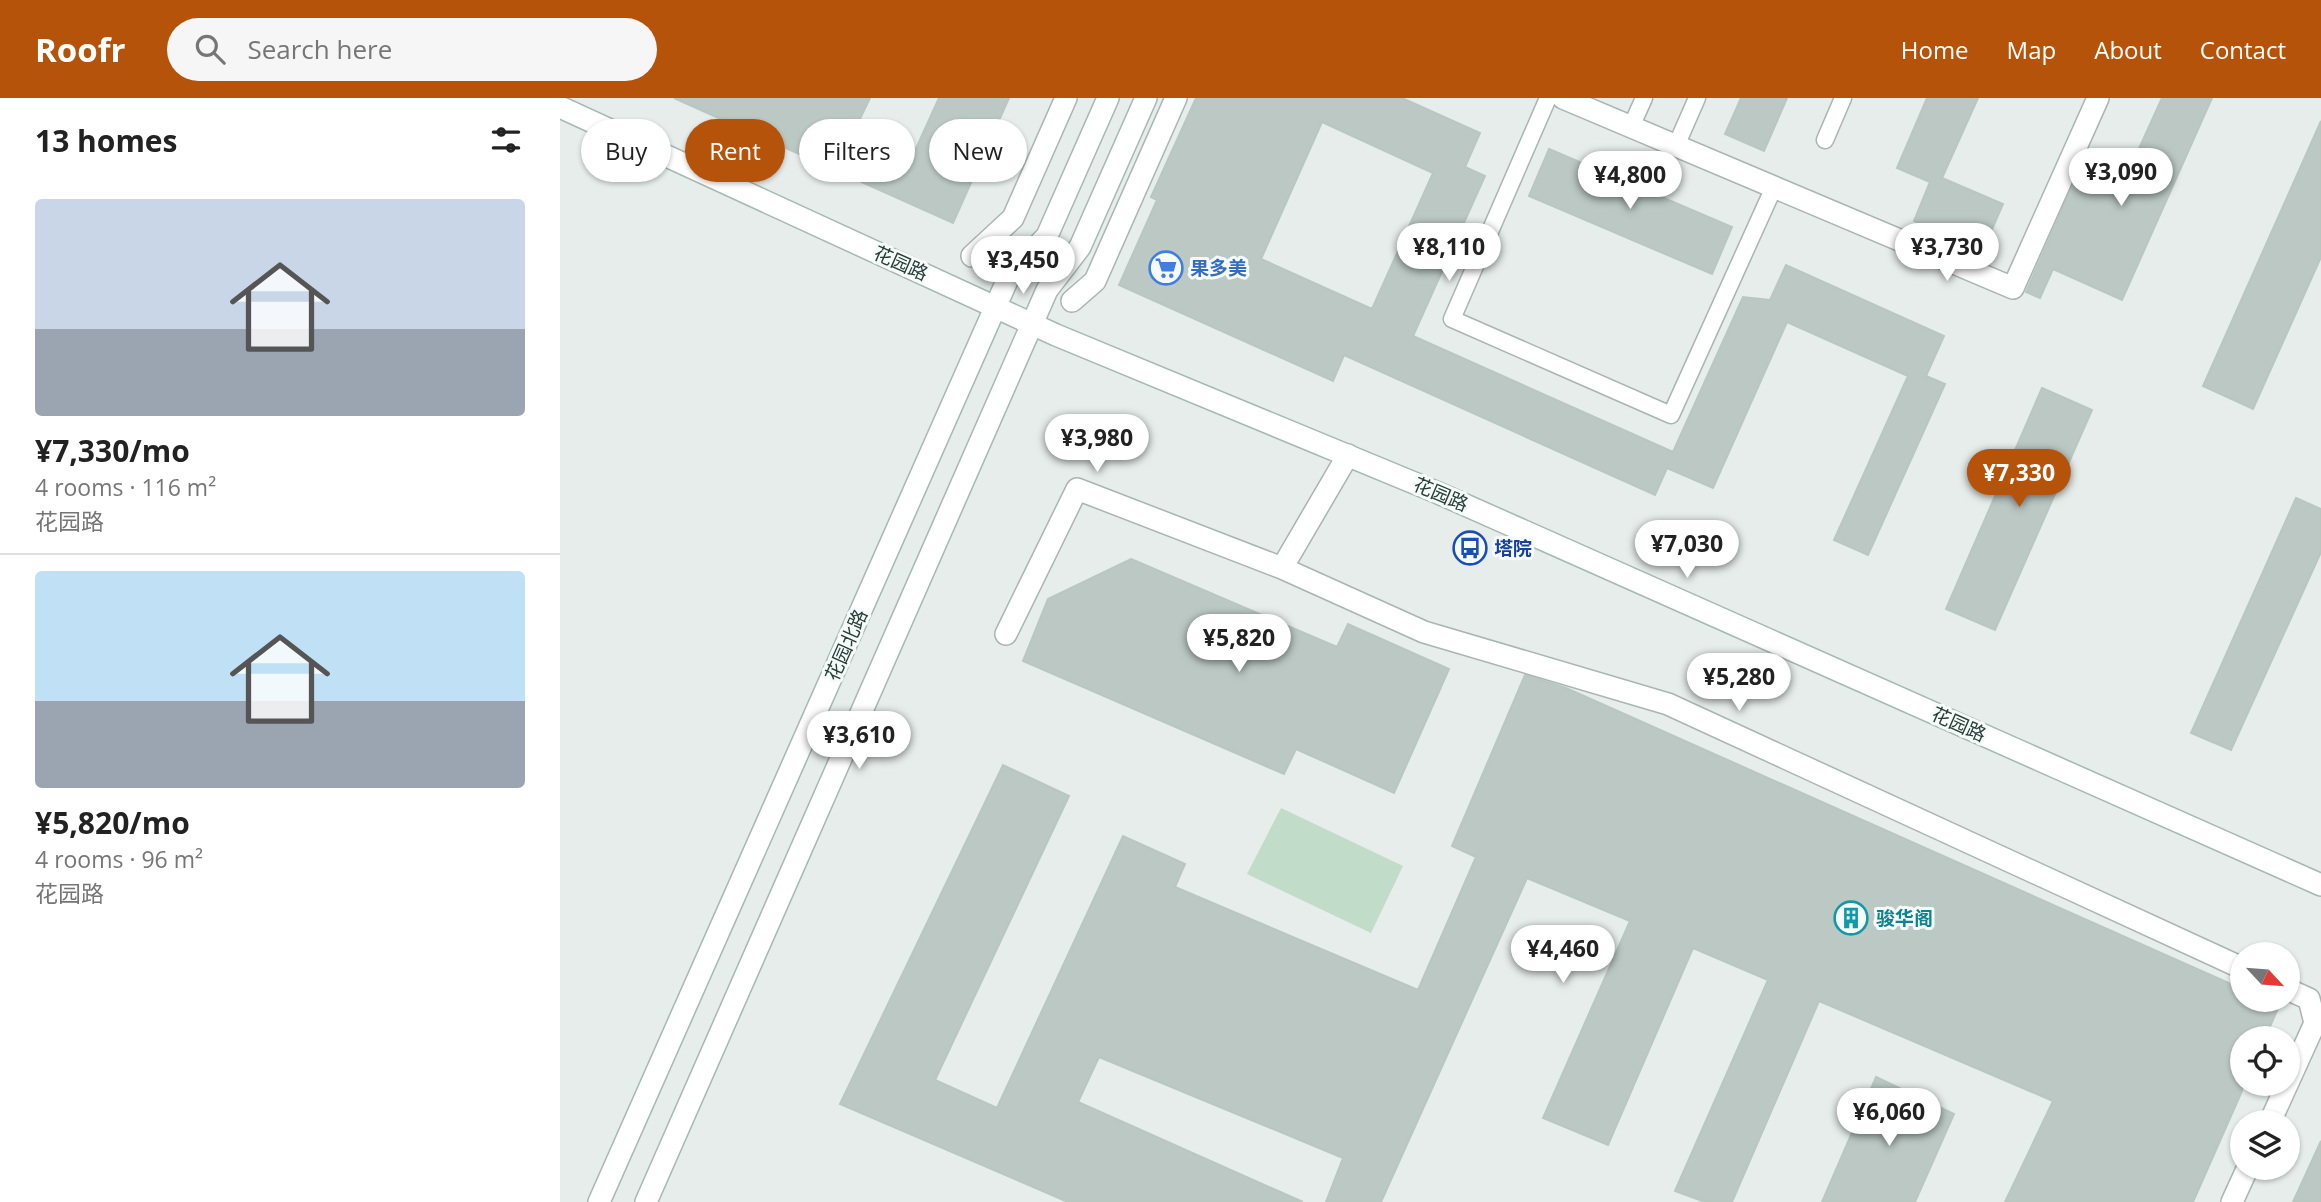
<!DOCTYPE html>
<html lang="en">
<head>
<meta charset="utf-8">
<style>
	body { margin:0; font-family:"Open Sans","Noto Sans SC",sans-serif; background:#f6f6f6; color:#222; height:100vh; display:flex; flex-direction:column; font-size:26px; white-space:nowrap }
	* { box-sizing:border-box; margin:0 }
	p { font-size:23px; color:#767676 }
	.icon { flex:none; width:38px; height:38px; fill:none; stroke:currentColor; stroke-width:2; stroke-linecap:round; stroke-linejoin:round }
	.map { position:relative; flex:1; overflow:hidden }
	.details { display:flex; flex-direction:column; background:#fff; width:560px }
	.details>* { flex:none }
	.banner { position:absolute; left:21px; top:21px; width:665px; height:63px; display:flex; gap:14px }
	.needle { width:46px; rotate:116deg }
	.buttons { position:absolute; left:1670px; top:844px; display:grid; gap:14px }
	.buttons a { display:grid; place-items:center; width:70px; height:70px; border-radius:50%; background:#fff; box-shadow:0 2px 5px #0004; font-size:35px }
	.price { position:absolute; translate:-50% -60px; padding:0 16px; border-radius:24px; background:#fff; color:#222; font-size:23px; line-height:46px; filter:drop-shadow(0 2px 4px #0008) }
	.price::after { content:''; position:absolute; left:50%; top:42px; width:21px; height:16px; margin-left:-10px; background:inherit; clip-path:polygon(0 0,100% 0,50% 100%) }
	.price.selected { background:#b45309; color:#fff }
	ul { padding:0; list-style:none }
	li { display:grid; align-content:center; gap:14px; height:371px; padding:0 35px }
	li+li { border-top:2px solid #e0e0e0 }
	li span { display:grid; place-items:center; height:217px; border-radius:7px; color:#555 }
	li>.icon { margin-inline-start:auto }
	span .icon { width:126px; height:126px; fill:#fffc; stroke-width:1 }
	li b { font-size:30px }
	h2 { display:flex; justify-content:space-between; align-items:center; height:84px; padding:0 35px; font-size:30px }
	.tag { padding:0 24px; border-radius:32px; background:#fff; box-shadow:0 2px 5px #0004; font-size:24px; line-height:63px }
	.tag.selected { background:#b45309; color:#fff }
	header { display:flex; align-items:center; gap:42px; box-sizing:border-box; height:98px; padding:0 35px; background:#b45309; color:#fff }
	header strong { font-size:33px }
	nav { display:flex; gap:38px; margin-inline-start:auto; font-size:24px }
	.search { width:490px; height:63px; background:#f6f6f6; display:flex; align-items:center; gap:18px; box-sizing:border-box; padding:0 24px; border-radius:38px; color:#767676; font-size:26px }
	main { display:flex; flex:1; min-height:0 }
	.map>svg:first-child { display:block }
	.green { fill:#c1dcc9 }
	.building { fill:#bbc8c3; stroke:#b9c7c1; stroke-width:2; fill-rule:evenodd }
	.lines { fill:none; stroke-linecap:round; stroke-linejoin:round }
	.lane-casing { stroke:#a9b5b1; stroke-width:19 }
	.street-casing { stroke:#a9b5b1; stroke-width:24 }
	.secondary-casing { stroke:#a5b8b2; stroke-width:24 }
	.lane { stroke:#fff; stroke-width:16 }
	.street { stroke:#fff; stroke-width:21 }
	.secondary { stroke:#fff; stroke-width:21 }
	.labels { text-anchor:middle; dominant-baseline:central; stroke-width:6; stroke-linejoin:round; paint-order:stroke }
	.street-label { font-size:19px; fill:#263e38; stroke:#f6faf8 }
	.shop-label { font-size:19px; font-weight:bold; fill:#366cbe; stroke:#f6faf8; text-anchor:start }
	.transit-label { font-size:19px; font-weight:bold; fill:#164399; stroke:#f6faf8; text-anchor:start }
	.culture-label { font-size:19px; font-weight:bold; fill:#0d838f; stroke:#f6faf8; text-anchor:start }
</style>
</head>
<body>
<header>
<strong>Roofr</strong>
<div class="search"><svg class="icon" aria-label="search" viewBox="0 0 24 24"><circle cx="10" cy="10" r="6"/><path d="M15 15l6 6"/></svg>Search here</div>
<nav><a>Home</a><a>Map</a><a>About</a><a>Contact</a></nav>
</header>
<main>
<section class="details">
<h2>13 homes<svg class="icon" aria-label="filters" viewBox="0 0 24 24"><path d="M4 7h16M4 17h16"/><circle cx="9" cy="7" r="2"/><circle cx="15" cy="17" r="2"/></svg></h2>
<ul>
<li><span style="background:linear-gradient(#c9d6e8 60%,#9aa5b1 0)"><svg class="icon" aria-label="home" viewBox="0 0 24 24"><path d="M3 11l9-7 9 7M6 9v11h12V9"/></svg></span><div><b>¥7,330/mo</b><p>4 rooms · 116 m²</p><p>花园路</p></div></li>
<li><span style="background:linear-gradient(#bfe0f5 60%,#9aa5b1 0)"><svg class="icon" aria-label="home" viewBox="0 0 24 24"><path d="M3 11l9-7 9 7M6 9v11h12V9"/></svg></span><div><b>¥5,820/mo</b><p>4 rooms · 96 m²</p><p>花园路</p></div></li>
</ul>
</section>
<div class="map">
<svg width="1761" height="1104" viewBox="0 0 1761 1104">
	<rect width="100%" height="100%" fill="#e6edea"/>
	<path class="green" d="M721,710L843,768L811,835L687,776Z"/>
	<path class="building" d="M114,0H310L296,29L354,55L379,0H449L393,125Z
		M636,0H842L920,35L905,69L925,78L853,238L1113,354L1183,199L1210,202L1226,167L1384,238L1366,278L1385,286L1308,457L1274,442L1348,278L1227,224L1153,390L1107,370L1095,397L784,257L773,283L559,187L597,102L591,99ZM762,24L873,75L812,211L701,161Z
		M1181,0H1227L1204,53L1165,36Z
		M1367,0H1418L1382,80L1443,106L1423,152L1354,123L1370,84L1337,70Z
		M1602,0H1652L1562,202L1493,171L1480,200L1466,194L1516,80L1557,99Z
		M1761,23V159L1693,311L1643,288Z
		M989,51L1172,129L1152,176L969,98Z
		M1482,290L1532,312L1435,532L1386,511Z
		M1736,400L1761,411V454L1671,652L1631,635Z
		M571,461L777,549L788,526L889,571L834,695L736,651L724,676L463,563L488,501Z
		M965,577L1006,590L1682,891V901H1704L1719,908L1705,940H1682V993L1633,1104H1445L1493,1003L1259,903L1172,1104H1145L1115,1093L1208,882L1133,850L1048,1047L983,1020L1070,823L967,780L821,1104H766L783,1060L539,959L518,1004L743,1104H508L280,1006L443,667L509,698L375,982L437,1010L563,738L625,766L615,789L858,892L916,759L892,748Z
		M1316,979L1394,1016L1355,1104H1262Z
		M1761,1043V1104H1733Z"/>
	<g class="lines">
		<defs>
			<path id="lane" d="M988,0L892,221L1111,317L1214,89
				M1071,29L1084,0
				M1265,42L1283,0
				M1116,48L1137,0"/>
			<path id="street" d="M1003,0L1453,190L1538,0
				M412,158L453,120L506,0
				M512,203L535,183L616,0
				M788,357L722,470L864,534L1108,606L1682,870
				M446,536L517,391L722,470
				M1710,1024L1755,925L1749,901L1727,891
				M1672,1104L1688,1069"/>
			<path id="secondary" d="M0,9L496,237L876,394L1761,787
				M39,1104L450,176L487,138L548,0
				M86,1104L487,192L520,149L586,0"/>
		</defs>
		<use href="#lane" class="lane-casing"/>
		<use href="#street" class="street-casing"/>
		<use href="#secondary" class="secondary-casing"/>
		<use href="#lane" class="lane"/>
		<use href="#street" class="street"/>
		<use href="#secondary" class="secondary"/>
	</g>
	<defs>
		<symbol id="supermarket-ring" viewBox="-11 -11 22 22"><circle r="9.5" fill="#f6faf8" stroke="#3f7fe0" stroke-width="1.5"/><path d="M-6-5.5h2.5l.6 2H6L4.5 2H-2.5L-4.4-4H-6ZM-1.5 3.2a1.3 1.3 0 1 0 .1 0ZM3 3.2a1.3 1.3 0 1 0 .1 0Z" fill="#3f7fe0"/></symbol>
		<symbol id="bus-ring" viewBox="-11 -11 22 22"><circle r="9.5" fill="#f6faf8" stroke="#1a4fb4" stroke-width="1.5"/><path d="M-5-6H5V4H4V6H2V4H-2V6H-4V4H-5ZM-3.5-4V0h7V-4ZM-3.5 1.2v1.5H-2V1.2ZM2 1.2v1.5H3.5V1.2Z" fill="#1a4fb4"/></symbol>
		<symbol id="building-ring" viewBox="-11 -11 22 22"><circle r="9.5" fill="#f6faf8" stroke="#0f9aa8" stroke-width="1.5"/><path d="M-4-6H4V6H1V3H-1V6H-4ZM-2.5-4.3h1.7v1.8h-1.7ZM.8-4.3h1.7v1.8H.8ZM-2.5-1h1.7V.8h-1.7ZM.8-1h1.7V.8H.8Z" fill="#0f9aa8"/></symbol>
	</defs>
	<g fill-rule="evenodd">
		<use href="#supermarket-ring" x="587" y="151" width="38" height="38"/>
		<use href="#bus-ring" x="891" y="431" width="38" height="38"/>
		<use href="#building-ring" x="1272" y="801" width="38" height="38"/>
	</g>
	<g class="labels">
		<g class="street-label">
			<text transform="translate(341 165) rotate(24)">花园路</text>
			<text transform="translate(881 396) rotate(23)">花园路</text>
			<text transform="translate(286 547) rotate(-66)">花园北路</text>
			<text transform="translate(1399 626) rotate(24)">花园路</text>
		</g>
		<g class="shop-label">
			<text x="630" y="170">果多美</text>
		</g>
		<g class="transit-label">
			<text x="934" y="450">塔院</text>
		</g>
		<g class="culture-label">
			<text x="1316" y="820">骏华阁</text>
		</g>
	</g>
</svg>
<div class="buttons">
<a><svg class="needle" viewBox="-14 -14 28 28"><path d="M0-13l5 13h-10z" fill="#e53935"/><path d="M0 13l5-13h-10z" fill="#767676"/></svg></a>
<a><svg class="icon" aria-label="locate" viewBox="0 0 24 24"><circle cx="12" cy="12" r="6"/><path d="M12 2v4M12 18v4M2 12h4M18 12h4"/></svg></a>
<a><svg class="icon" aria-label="layers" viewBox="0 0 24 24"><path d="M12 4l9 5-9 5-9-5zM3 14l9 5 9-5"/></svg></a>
</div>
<b class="price" style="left:1561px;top:110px">¥3,090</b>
<b class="price" style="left:1070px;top:113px">¥4,800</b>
<b class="price" style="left:889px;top:185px">¥8,110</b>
<b class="price" style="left:1387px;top:185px">¥3,730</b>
<b class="price" style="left:463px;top:198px">¥3,450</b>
<b class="price" style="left:537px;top:376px">¥3,980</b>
<b class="price selected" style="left:1459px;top:411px">¥7,330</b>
<b class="price" style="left:1127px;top:482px">¥7,030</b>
<b class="price" style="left:679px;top:576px">¥5,820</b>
<b class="price" style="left:1179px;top:615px">¥5,280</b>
<b class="price" style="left:299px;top:673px">¥3,610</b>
<b class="price" style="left:1003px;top:887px">¥4,460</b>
<b class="price" style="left:1329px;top:1050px">¥6,060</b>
<div class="banner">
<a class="tag">Buy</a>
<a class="tag selected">Rent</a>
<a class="tag">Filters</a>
<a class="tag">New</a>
</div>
</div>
</main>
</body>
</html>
